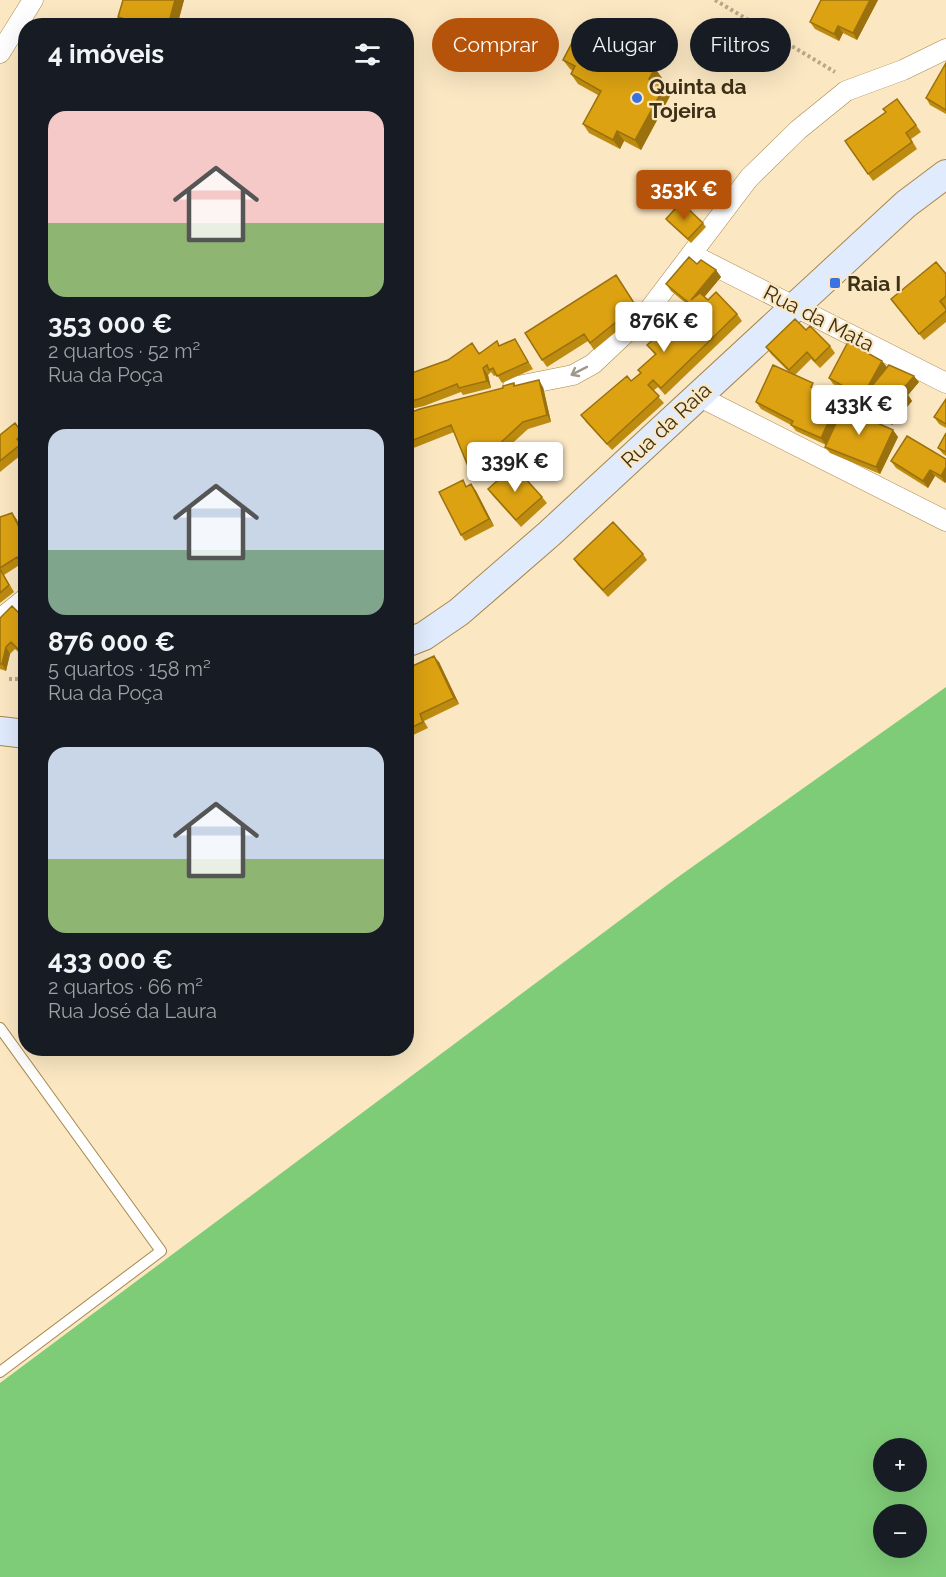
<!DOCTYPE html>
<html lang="pt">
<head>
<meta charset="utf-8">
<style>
	body { margin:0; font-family:Raleway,sans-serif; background:#20242c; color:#f1f3f6; height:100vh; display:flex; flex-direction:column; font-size:22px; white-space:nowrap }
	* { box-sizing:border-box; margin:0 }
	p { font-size:20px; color:#9ea1a6 }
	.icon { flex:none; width:33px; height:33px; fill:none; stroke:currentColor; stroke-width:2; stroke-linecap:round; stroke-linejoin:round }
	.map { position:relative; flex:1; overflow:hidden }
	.panel { position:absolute; left:18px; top:18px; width:396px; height:1038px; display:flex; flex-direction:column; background:#171b24; border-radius:24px; box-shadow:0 6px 24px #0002 }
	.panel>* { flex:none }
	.hud { position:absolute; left:432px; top:18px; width:423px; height:54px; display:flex; gap:12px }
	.controls { position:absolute; left:873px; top:1438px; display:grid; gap:12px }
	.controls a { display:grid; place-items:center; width:54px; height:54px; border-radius:50%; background:#171b24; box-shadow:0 6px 24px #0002; font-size:30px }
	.price { position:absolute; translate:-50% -51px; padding:0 14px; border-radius:6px; background:#fff; color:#222; font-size:20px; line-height:39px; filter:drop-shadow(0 2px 3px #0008) }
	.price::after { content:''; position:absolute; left:50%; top:36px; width:18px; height:14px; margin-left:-9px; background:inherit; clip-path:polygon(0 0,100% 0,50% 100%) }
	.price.current { background:#b45309; color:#fff }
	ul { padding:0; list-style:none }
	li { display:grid; align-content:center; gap:12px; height:318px; padding:0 30px }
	li span { display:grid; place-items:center; height:186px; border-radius:18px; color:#555 }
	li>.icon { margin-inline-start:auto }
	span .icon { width:108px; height:108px; fill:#fffc; stroke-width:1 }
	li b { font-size:26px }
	h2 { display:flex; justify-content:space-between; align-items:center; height:72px; padding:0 30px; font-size:26px }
	.tag { padding:0 21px; border-radius:27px; background:#171b24; box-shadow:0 6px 24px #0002; font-size:21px; line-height:54px }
	.tag.current { background:#b45309; color:#fff }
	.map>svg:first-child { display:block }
	.green { fill:#7fcc78; fill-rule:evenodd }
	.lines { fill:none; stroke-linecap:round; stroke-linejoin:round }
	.lane-casing { stroke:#a7874b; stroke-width:12 }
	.street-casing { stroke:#a7874b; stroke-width:21 }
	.secondary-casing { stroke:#a7874b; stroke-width:30 }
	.path { stroke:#b9a786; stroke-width:4; stroke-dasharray:3 3; stroke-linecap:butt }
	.lane { stroke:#fff; stroke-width:10 }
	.street { stroke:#fff; stroke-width:20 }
	.secondary { stroke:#e1ebfe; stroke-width:28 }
	.wall { fill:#bd8b0f }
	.shaded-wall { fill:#9a710d }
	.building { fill:#dca212; stroke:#9a710d; stroke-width:1.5 }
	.oneway { stroke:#9e988a }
	.poi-dot { fill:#3a72e1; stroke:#fbe7c2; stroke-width:2 }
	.labels { text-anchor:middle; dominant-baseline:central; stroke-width:4.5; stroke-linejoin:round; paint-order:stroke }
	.poi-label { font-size:21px; font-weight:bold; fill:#3d3016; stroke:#fbe7c2; text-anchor:start }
	.street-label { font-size:21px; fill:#3d3016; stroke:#fbe7c2 }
</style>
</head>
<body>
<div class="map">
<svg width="946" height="1577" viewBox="0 0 946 1577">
	<rect width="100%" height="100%" fill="#fbe7c2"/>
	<path class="green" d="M946,687V1577H0V1383L678,877ZM884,1449H916V1482H884ZM884,1515H916V1548H884Z"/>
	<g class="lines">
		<defs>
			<path id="lane" d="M0,1028L161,1251L0,1372"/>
			<path id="street" d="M0,53L33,0
				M691,254L946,383
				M513,387L573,375L593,364L645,315L749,178L798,130L846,91L903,70L946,49
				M698,396L946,521
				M0,619L26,598"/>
			<path id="secondary" d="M406,643L424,636L459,612L549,534L906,204L946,174
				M0,731L26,734"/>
		</defs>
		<use href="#lane" class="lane-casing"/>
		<use href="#street" class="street-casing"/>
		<use href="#secondary" class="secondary-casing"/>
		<path class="path" d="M715,0L835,72
			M9,679H26"/>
		<use href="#lane" class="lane"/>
		<use href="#street" class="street"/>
		<use href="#secondary" class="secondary"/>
	</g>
	<path class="wall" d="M184,0L177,26H124L118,17Z
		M878,0L857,40L843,33L839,41L815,29L810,22Z
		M610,54L644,60L643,61L662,78L658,84L670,96L641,150L624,141L620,149L589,133L583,124L598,95L578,84L571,74L573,71L570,69L563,60Z
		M946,63V114L930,105L926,98Z
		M886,112L916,125L921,132L911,139L917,149L873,181L845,141Z
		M666,219L703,223L706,227L691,243L668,222Z
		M697,264L716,270L721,277L704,297L708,300L737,314L742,321L665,395L658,387L653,391L664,403L612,450L586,422L581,415L631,381L640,373L655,355L647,345L691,323L696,318L686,306L688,305L671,291L666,284Z
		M946,274V307L945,308L946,309V322L924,340L891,299Z
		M621,282L640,312L594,350L588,341L547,367L542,360Z
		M806,330L830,346L835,353L820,368L811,359L795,375L817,390L839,399L844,406L826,445L796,431L791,425L761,409L756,402L790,373L771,354L766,347Z
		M500,346H519L533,369L502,383L497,375L494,376L491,372L488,375L491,388L463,395L461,392L424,406L406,410V375Z
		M887,367L886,370L919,382L908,395L912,401L892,425L866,403L833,384L829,378Z
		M514,383L516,386L543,387L551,422L528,429L474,478L470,471L454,432L406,451V414L503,388Z
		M946,399V428L939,424L934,417Z
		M873,419L872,421L893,430L898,437L880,474L830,453L825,447Z
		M15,423L26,437V443L22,445L26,451L0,472V435Z
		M946,433V456L943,454L938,448Z
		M946,459L945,483L935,476L928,488L896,468L891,461Z
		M471,484L476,491L494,526L465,541L461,535L467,487Z
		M488,489L542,497L547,503L521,527L493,496Z
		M12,513L17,520L21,564L4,575L14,592L0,603V517Z
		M643,554L647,560L608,597L578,565L574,559Z
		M0,618L26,620V659L15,649L10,654L6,671L0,669Z
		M439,662L459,704L424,721L428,728L409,737L406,734V669Z"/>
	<path class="shaded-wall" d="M175,0H184L177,26H171L169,22Z
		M870,0H878L857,40L853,33Z
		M160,20L164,26H158Z
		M838,26L843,33L839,41L834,34Z
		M637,50L644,60L641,66L634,56Z
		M655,68L662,78L656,89L649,79Z
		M664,87L670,96L641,150L635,140Z
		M617,131L624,141L620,149L613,140Z
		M716,270L721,277L696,307L691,300Z
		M882,361L887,367L868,402L862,397Z
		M483,368L488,375L491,388L487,381Z
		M914,376L919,382L908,395L912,401L892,425L887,419L902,390Z
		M539,380L543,387L551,422L547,415Z
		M839,399L844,406L826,445L821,438Z
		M868,413L873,419L870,424L866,418Z
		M893,430L898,437L880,474L876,467Z
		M946,467V482L945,483L941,476Z
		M930,470L935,476L928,488L923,481Z
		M471,484L476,491L494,526L489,519Z
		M12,513L17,520L26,537V539Z
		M6,647L10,654L6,671L2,664Z
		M434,656L439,662L459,704L454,698Z"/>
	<path class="building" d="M123,0H175L169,22L160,20L158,26H149L118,17Z
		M821,0H870L853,33L838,26L834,34L810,22Z
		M576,35L610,54L618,40L637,50L634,56L655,68L649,79L664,87L635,140L617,131L613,140L583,124L601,91L571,74L575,66L563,60Z
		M946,63V110L926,98Z
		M897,99L916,125L906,133L912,142L868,174L845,141L886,112L883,109Z
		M681,202L703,223L688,239L666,219Z
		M689,257L697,264L701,260L716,270L691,300L700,293L708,300L716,292L737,314L661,388L653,380L648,385L659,396L607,444L581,415L627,376L631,381L641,373L638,370L656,354L647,345L683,313L691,323L697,317L686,306L689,303L666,284Z
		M936,262L946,274V296L940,301L946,309V311L919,334L891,299Z
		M616,275L636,306L590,343L584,334L542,360L525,333Z
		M795,319L806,330L810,326L830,346L815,361L807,352L789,370L766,347Z
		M515,339L528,362L497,376L493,368L489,370L487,365L483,368L487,381L459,388L457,384L419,399L406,402V375L448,360L472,343L479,354L497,341L499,346Z
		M848,342L882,361L862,397L829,378Z
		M773,365L813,383L811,387L839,399L821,438L791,425L793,421L756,402Z
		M889,365L914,376L902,390L907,395L887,419L862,398Z
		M539,380L547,415L523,422L470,471L451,425L406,443V414L420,409L503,388V386L514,383V386Z
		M946,399V424L934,417Z
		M846,402L868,413L866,418L893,430L876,467L825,447Z
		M15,423L23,434L17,439L21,444L0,461V435Z
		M946,433V452L938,448Z
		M907,436L946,459V467L941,476L930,470L923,481L891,461Z
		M514,466L542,497L516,520L488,489Z
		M463,480L466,487L471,484L489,519L461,535L439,492Z
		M12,513L24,537L26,536V570L17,557L0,568V517Z
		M613,522L643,554L603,590L574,559Z
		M0,569L9,585L0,593Z
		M12,606L26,620V657L11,642L6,647L2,664H0V618Z
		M434,656L454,698L420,714L423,722L406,730V669Z"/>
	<defs><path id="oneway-shaft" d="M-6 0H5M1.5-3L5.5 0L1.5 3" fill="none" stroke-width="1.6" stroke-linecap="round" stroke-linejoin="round" transform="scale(1.5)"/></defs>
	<use class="oneway" href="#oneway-shaft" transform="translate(579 371) rotate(153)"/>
	<g class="poi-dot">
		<circle cx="637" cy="98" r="6"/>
		<rect x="829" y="277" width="12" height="12" rx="3"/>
	</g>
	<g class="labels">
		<g class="poi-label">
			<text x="649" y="86">Quinta da<tspan x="649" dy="24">Tojeira</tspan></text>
			<text x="847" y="283">Raia I</text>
		</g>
		<g class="street-label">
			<text transform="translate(819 318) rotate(27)">Rua da Mata</text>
			<text transform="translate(666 425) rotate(-43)">Rua da Raia</text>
		</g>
	</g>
</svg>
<div class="controls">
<a>+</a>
<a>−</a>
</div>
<b class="price current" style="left:684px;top:221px">353K €</b>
<b class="price" style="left:664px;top:353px">876K €</b>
<b class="price" style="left:859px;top:436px">433K €</b>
<b class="price" style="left:515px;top:493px">339K €</b>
<div class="hud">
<a class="tag current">Comprar</a>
<a class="tag">Alugar</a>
<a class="tag">Filtros</a>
</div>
<section class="panel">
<h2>4 imóveis<svg class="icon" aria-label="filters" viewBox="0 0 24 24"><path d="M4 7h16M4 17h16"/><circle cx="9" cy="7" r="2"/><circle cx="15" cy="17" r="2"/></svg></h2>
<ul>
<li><span style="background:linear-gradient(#f6c9c9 60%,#8fb573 0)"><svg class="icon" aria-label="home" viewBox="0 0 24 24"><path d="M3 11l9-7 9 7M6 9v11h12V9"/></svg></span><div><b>353 000 €</b><p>2 quartos · 52 m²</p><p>Rua da Poça</p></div></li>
<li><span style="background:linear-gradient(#c9d6e8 65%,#7fa58c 0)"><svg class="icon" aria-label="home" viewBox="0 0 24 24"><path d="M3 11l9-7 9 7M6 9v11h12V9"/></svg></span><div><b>876 000 €</b><p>5 quartos · 158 m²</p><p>Rua da Poça</p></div></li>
<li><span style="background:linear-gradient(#c9d6e8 60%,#8fb573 0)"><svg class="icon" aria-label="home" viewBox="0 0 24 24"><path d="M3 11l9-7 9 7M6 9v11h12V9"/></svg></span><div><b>433 000 €</b><p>2 quartos · 66 m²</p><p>Rua José da Laura</p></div></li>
</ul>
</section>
</div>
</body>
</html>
